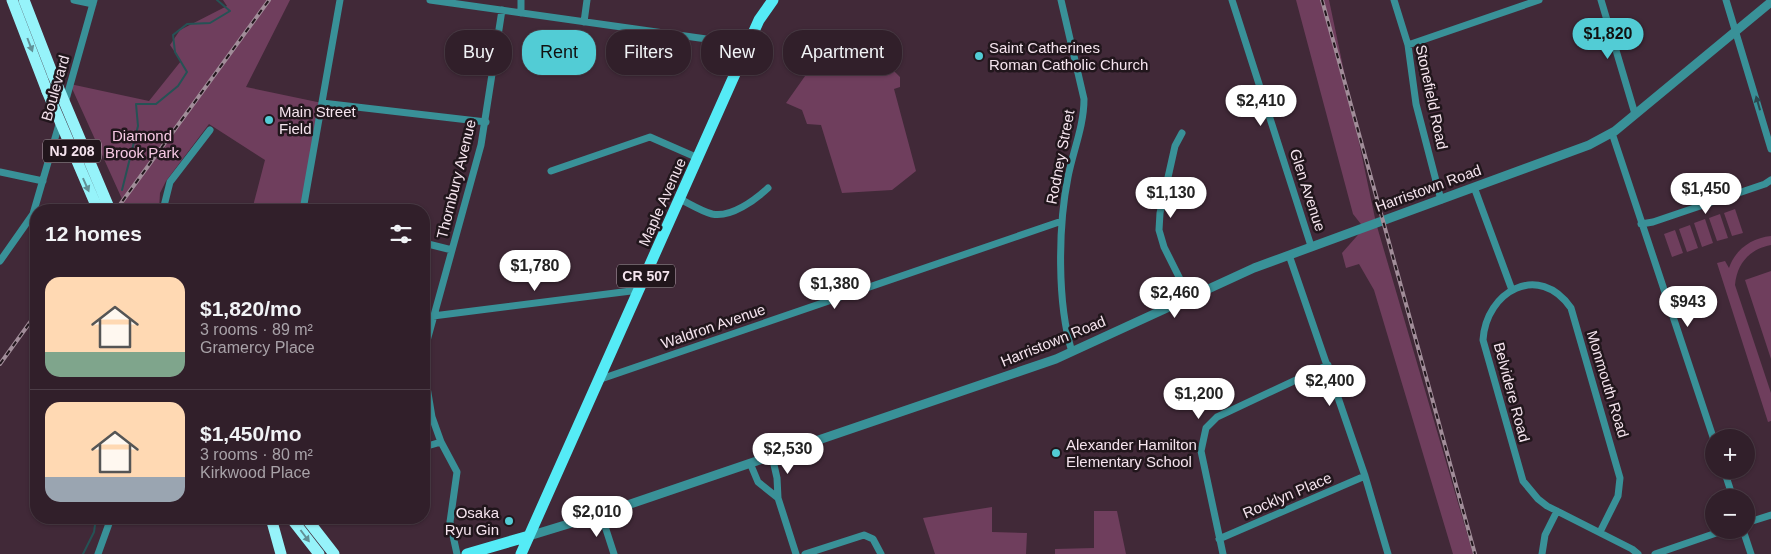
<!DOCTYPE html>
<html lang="en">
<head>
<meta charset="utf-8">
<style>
	body { margin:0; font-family:Arial,sans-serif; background:#392732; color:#f1f3f6; height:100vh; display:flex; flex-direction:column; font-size:19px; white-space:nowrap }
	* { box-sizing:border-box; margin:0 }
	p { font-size:16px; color:#a8a2a8 }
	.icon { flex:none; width:28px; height:28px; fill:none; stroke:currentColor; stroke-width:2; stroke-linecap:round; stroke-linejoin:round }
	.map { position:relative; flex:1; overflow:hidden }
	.sheet { position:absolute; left:30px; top:204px; width:400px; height:320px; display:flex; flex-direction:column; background:#311f2a; border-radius:20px; box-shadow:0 1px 4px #0004,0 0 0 1px #4c3d47 }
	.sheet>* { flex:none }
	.hud { position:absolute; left:445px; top:30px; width:475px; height:45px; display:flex; gap:10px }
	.tools { position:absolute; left:1705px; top:429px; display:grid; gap:10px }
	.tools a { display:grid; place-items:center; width:50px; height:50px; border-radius:50%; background:#311f2a; box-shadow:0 1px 4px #0004,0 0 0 1px #4c3d47; font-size:25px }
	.price { position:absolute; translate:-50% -42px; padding:0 11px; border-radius:18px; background:#fff; color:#222; font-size:16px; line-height:32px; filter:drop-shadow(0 1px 2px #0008) }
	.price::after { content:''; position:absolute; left:50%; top:30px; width:15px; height:11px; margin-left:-8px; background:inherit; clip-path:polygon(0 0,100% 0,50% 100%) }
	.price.active { background:#52ccd5; color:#111 }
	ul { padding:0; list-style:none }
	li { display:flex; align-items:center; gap:15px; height:125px; padding:0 15px }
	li+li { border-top:1px solid #4c3d47 }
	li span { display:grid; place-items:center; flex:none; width:140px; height:100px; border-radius:15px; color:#555 }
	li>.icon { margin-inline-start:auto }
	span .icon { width:60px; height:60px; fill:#fffc; stroke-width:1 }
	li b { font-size:21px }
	h2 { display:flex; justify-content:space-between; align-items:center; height:60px; padding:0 15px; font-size:21px }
	.chip { padding:0 18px; border-radius:20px; background:#311f2a; box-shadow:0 1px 4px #0004,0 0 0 1px #4c3d47; font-size:18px; line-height:45px }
	.chip.active { background:#52ccd5; color:#111 }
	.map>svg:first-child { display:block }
	.green { fill:#6f3e5d }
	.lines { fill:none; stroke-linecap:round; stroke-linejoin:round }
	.stream { stroke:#255255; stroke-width:2 }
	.minor { stroke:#399198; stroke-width:7 }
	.tertiary { stroke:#399198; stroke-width:9 }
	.primary { stroke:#55ebf6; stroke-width:11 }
	.trunk { stroke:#96f3fa; stroke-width:11 }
	.rail-casing { stroke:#a18d99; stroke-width:4 }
	.rail { stroke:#21161c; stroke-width:2; stroke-dasharray:5.5; stroke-linecap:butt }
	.trunk-bridge { stroke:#96f3fa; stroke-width:11 }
	.oneway { fill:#619096 }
	.oneway2 { fill:#2b474e }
	.poi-dot { fill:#52ccd5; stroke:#21161c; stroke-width:2 }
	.labels { text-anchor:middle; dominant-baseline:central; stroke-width:5; stroke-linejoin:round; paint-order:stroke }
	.shield { fill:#21161c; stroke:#b5a6af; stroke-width:1 }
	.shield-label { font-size:14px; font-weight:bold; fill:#f5e4ee }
	.poi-label { font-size:15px; fill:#f5e4ee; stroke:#21161c; text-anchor:start }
	.street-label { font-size:15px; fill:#f5e4ee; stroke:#21161c }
	.park-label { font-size:15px; fill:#f7c9e4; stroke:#21161c }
</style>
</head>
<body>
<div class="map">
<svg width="1771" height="554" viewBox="0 0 1771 554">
	<rect width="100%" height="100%" fill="#412938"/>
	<path class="green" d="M223,0H290L246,87L322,103L303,210H252L265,160L209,124L166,181L160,193L159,210H127L70,84L149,101L181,61L170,45L180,30L227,6Z
		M1296,0H1329L1376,223L1473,554H1453L1374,290L1359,264L1346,268L1342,253L1364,228L1353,214Z
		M862,55L893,70L900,77V87L894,89L916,171L892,190L842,193L821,125L807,124L802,110L786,103L810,69Z
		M1735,209L1743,233L1732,236L1724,213Z
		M1720,214L1728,238L1717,241L1709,218Z
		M1705,219L1713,243L1702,247L1694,223Z
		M1690,225L1698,248L1687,252L1679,229Z
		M1675,230L1683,253L1672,257L1664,234Z
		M1771,236V245C1750,249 1737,263 1735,285L1771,393V421L1768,422L1717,263L1725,261L1729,268C1735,250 1751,238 1771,236Z
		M1771,271V359L1745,280Z
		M992,507V532L1027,533L1026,554H935L923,518Z
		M1094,511H1117L1126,554H1055V549L1094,548Z"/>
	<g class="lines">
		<path class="stream" d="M122,190L138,126L136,104H156L178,86L187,72L175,52L173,35L187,24L210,23L230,11L217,0
			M83,554L94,532L96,518"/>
		<path class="minor" d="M74,0L93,4
			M430,0L749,45
			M1061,0L1084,99C1084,126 1073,151 1068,177C1058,227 1057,303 1072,352
			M1232,0L1311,246
			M1394,0L1408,45L1416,104L1441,200
			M1601,0L1635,114
			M1726,0L1771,149
			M521,13V0
			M584,22L587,0
			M1408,45L1539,0
			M65,103L94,0
			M322,103L486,122
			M1182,133L1175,146L1160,213L1159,230L1164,247L1190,299
			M1612,133L1714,440
			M551,171L650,137L698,158
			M0,172L43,181
			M1474,187L1512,290
			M680,199C690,204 701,211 712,214C731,218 755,200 768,188
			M163,210L170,182L210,130
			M303,210L340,0
			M1641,224L1653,222L1765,184L1771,180
			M424,243L452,250
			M1289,255L1365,476L1388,554
			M0,261L33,214L60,121
			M433,316L639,290
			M601,379L1062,221
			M424,447L441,442
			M772,456L777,478L778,498
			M750,463L758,482L778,498L796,554
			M1724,470L1733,498
			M601,514L614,554
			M1746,523L1771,515
			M1743,530L1751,554
			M1600,532L1618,496L1620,478L1571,308C1539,262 1486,291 1483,340L1523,481L1538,499L1547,506L1632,549L1638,554
			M1219,539L1365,476
			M98,554L111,518
			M457,554L450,522L457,472L441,442L432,417L426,381L425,348L481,145L502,10
			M805,554L864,535L873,539L881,554
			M1223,554L1201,451L1206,428L1217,417L1328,365
			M1542,554L1545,535L1557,511
			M1655,554L1725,530"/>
		<path class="tertiary" d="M529,536L601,514L1056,359L1254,268L1589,145L1615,131L1771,2"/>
		<path class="primary" d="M467,554L529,536
			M521,554L759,20L773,0"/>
		<path class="trunk" d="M12,0L47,91
			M24,0L53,75
			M271,518L281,554
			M291,518L319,554
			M306,518L334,554"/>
		<defs>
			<path id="rail" d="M1322,0L1475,554
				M116,210L269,0
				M0,364L36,314"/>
		</defs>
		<use href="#rail" class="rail-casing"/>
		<use href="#rail" class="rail"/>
		<path class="trunk-bridge" d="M53,75L110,210
			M47,91L98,210"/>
	</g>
	<defs><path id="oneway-solid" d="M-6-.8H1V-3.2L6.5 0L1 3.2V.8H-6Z" transform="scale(1.25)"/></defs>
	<g class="oneway">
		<use href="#oneway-solid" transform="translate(30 45) rotate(69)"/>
		<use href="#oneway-solid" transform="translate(86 185) rotate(66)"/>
		<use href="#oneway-solid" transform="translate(305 536) rotate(53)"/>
	</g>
	<use class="oneway2" href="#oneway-solid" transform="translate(1758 103) rotate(-106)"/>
	<g class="poi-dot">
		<circle cx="979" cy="56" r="5"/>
		<circle cx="269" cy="120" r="5"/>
		<circle cx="1056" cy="453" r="5"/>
		<circle cx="509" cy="521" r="5"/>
	</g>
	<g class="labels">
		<g class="shield">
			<rect x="43" y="139.5" width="58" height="23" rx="4"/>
			<rect x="617" y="264.5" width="58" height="23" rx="4"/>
		</g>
		<g class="shield-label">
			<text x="72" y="151">NJ 208</text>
			<text x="646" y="276">CR 507</text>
		</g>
		<g class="poi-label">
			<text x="989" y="47">Saint Catherines<tspan x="989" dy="17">Roman Catholic Church</tspan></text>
			<text x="279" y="111">Main Street<tspan x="279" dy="17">Field</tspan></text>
			<text x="1066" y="444">Alexander Hamilton<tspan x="1066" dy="17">Elementary School</tspan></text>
			<text x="499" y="512" text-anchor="end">Osaka<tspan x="499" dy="17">Ryu Gin</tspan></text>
		</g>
		<g class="street-label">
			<text transform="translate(55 88) rotate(-74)">Boulevard</text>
			<text transform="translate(1432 97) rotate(78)">Stonefield Road</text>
			<text transform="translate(1060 157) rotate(-79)">Rodney Street</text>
			<text transform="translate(456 179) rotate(-76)">Thornbury Avenue</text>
			<text transform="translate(1428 188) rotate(-20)">Harristown Road</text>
			<text transform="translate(1308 190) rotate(72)">Glen Avenue</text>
			<text transform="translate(662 202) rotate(-66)">Maple Avenue</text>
			<text transform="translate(713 326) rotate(-19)">Waldron Avenue</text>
			<text transform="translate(1053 341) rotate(-22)">Harristown Road</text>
			<text transform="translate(1608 384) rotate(73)">Monmouth Road</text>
			<text transform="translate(1512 392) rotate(75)">Belvidere Road</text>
			<text transform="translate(1287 495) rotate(-23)">Rocklyn Place</text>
		</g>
		<g class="park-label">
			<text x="142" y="135">Diamond<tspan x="142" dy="17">Brook Park</tspan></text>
		</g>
	</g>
</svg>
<div class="tools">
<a>+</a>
<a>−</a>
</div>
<b class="price active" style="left:1608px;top:60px">$1,820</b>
<b class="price" style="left:1261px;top:127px">$2,410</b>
<b class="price" style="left:1706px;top:215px">$1,450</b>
<b class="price" style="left:1171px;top:219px">$1,130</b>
<b class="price" style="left:535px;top:292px">$1,780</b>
<b class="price" style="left:835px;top:310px">$1,380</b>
<b class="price" style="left:1175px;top:319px">$2,460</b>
<b class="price" style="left:1688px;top:328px">$943</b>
<b class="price" style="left:1330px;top:407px">$2,400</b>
<b class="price" style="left:1199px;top:420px">$1,200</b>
<b class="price" style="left:788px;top:475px">$2,530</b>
<b class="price" style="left:597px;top:538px">$2,010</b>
<div class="hud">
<a class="chip">Buy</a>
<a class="chip active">Rent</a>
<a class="chip">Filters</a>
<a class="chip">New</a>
<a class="chip">Apartment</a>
</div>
<section class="sheet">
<h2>12 homes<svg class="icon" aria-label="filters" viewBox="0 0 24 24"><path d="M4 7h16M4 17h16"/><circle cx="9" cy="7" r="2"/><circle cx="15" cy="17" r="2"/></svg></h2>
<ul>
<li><span style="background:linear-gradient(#ffd9b3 75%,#7fa58c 0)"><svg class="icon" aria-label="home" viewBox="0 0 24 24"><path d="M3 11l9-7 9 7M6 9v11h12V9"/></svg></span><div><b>$1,820/mo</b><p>3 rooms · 89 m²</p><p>Gramercy Place</p></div></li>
<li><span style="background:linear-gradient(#ffd9b3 75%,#9aa5b1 0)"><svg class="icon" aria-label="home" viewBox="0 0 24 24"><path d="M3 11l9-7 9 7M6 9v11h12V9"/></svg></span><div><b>$1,450/mo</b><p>3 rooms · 80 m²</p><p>Kirkwood Place</p></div></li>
</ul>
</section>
</div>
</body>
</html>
